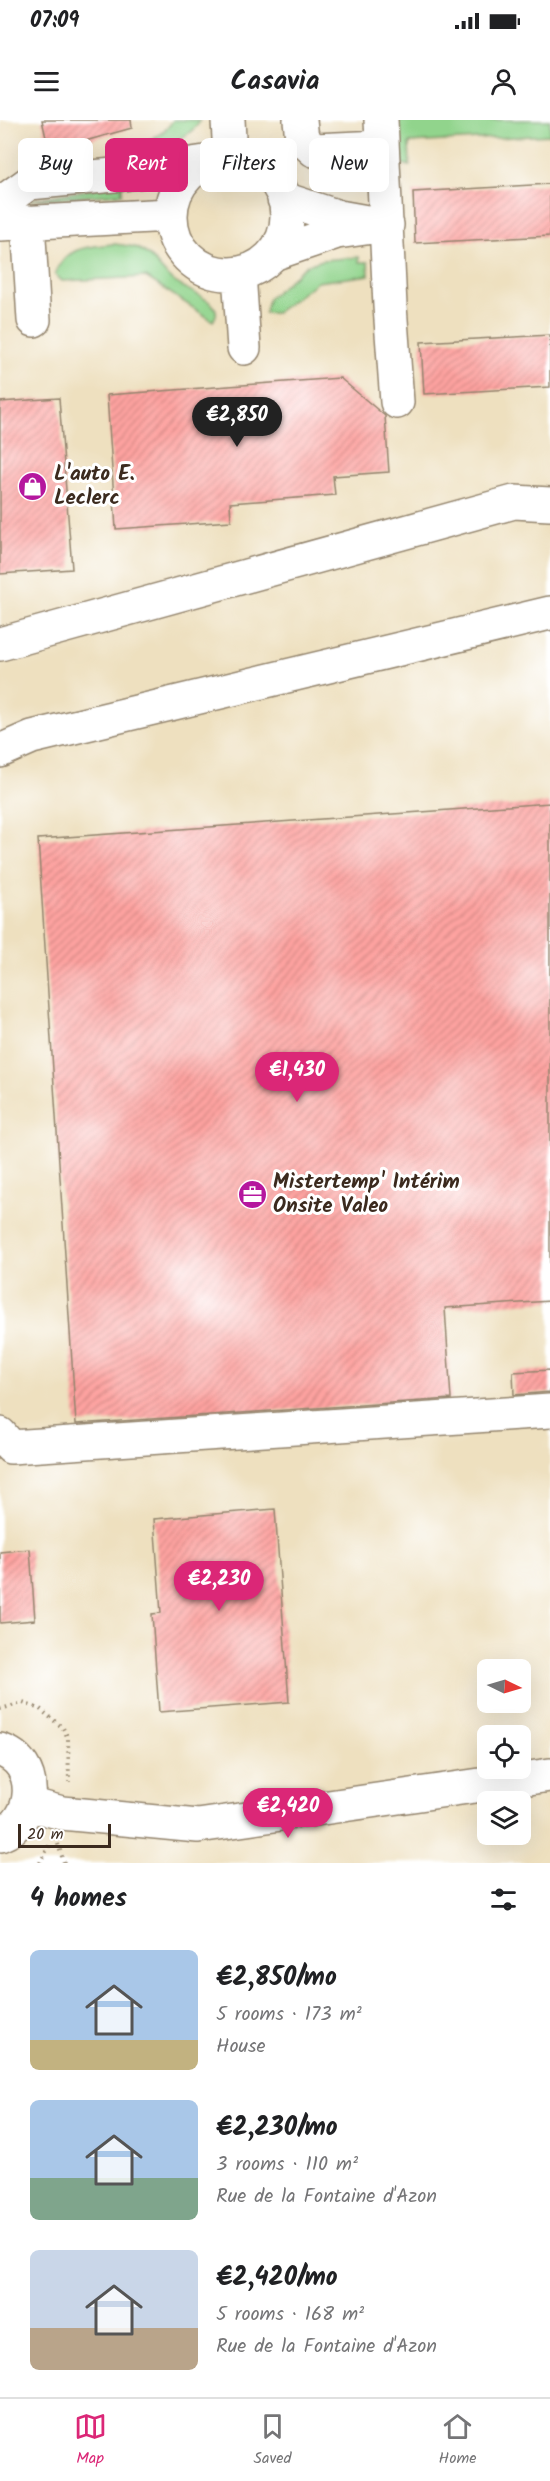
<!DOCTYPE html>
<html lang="en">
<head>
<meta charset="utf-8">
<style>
	body { margin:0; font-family:Kalam,sans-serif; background:#f2f2f2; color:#202124; height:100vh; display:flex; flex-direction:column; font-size:22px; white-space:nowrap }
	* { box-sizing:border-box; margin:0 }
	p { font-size:20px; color:#757577 }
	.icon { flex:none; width:33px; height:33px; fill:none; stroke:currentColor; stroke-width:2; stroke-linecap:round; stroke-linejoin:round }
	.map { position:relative; height:1743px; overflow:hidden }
	.drawer { display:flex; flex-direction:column; background:#fff; flex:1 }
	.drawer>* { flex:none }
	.hud { position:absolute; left:18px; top:18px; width:514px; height:54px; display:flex; gap:12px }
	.needle { width:39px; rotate:95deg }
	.fabs { position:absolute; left:477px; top:1539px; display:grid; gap:12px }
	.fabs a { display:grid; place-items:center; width:54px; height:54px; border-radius:9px; background:#fff; box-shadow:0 6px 24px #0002; font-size:30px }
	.scale { position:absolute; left:18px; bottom:15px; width:93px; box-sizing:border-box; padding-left:6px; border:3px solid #3b2a1e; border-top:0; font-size:16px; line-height:21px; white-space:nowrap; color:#3b2a1e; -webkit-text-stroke:4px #fff; paint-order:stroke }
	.price { position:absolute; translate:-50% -51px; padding:0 14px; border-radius:21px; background:#db2777; color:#fff; font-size:20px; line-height:39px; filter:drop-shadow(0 2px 3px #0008) }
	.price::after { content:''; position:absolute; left:50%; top:36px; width:18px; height:14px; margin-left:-9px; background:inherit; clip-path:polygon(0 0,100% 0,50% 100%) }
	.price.selected { background:#222; color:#fff }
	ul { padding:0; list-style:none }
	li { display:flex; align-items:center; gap:18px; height:150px; padding:0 30px }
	li span { display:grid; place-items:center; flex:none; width:168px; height:120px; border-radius:9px; color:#555 }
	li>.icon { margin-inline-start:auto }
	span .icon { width:72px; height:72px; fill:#fffc; stroke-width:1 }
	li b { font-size:26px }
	h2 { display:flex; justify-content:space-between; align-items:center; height:72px; padding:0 30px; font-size:26px }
	.chip { padding:0 21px; border-radius:9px; background:#fff; box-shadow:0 6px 24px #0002; font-size:21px; line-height:54px }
	.chip.selected { background:#db2777; color:#fff }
	.status { display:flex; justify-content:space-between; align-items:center; height:42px; padding:0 30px; background:#fff; direction:ltr }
	.status svg { height:16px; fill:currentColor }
	header { display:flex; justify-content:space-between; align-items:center; height:78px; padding:0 30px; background:#fff; font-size:27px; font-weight:800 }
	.menu { display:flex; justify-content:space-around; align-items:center; height:84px; border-top:2px solid #e0e0e0; background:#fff; font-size:16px; color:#757577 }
	.menu a { display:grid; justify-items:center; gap:3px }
	.menu .selected { color:#db2777 }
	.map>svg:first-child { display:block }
	.green { fill:#91d48c; stroke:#667f55; stroke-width:1.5 }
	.building { fill:url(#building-hatch) }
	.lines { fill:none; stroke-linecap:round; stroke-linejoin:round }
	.minor-casing { stroke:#94856e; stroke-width:36 }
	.path { stroke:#94856e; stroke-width:4; stroke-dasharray:1.5 4.5; stroke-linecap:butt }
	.minor { stroke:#fff; stroke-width:33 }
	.labels { text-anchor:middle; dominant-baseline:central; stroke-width:6; stroke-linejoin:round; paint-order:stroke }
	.poi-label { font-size:21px; font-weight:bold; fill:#3b2a1e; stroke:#fff; text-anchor:start }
</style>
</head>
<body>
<div class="status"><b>07:09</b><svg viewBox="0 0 49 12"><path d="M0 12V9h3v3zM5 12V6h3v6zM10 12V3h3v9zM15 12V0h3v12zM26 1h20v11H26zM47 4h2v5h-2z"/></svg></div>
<header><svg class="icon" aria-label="menu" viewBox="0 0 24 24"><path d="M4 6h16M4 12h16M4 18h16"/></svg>Casavia<svg class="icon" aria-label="person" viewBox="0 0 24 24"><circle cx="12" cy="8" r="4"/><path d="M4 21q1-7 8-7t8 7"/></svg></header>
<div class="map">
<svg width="550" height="1743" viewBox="0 0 550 1743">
	<defs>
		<pattern id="building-hatch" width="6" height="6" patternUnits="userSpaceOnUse" patternTransform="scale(1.5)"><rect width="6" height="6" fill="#fea3a0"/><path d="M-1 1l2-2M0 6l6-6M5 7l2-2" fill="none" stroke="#cf8582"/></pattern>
	</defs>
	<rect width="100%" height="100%" fill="#fff"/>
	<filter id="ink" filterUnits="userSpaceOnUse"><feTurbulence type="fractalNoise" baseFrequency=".0167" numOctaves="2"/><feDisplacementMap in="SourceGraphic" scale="12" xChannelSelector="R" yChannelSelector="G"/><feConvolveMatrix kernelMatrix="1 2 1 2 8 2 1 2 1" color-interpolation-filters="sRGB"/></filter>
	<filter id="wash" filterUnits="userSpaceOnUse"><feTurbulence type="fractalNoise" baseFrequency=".008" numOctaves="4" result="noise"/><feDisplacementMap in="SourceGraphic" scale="24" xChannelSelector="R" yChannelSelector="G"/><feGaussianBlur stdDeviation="1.35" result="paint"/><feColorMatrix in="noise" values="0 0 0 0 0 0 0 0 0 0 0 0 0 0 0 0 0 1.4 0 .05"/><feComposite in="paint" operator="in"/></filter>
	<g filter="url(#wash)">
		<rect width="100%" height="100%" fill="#eee0bf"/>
		<path class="green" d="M173,0H200C194,19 135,39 117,42C132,22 161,22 173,0Z
			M396,0H550V15L409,23L410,46L398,43Z
			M122,64V74L30,80Z
			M114,124C121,125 130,125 137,128C152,134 160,150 172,160C182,168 206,177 213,185C218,191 217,195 213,201L146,157L62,161L55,154C67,126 86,127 114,124Z
			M359,137V142H368L369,155L317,162L276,193H265L268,179L307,145L323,140Z"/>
		<g id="blocks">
			<path class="building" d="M42,0H131L132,8L49,31Z
				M550,64V116L415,123L413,72Z
				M550,215V267L424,274L421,222Z
				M340,258L385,296L389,352L333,356L335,375L230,383L231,401L116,409L107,275Z
				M59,278L72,449L0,454V282Z
				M550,683V1181L445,1188L451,1279L76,1304L38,719Z
				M550,1250V1272L514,1275L513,1252Z
				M275,1389L289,1582L159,1592L152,1494L161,1493L154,1399Z
				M30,1429L35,1500L0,1503V1432Z"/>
		</g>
	</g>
	<g filter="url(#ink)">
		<use href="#blocks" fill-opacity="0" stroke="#94856e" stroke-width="1.5"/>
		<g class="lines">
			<defs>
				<path id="minor" d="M228,0L230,37
					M300,0L302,19L314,30L382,27
					M381,0L390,186L397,282
					M171 96a58 58 0 1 1 116 0a58 58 0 1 1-116 0Z
					M284,79L339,97L367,102
					M0,84L29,63L124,54L205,42
					M28,102L34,200
					M0,104L170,95
					M273,134L337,112L387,105
					M239,153L244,228
					M0,524L514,382L550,384
					M0,631L32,617L550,493
					M0,1314L11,1327L550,1291
					M0,1630C41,1642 37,1701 0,1715
					M29,1684L62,1693L198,1706L550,1655"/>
			</defs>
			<use href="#minor" class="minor-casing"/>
			<path class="path" d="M0,1589L23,1583L40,1589L63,1608L68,1618L69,1662
				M58,1724L64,1743
				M40,1743L51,1722"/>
			<use href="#minor" class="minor"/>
		</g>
	</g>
	<defs>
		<symbol id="shop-disc" viewBox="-11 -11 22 22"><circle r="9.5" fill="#b5179e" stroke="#fff"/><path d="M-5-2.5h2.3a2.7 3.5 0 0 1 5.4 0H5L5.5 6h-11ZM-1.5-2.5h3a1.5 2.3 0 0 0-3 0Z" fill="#fff"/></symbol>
		<symbol id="office-disc" viewBox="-11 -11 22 22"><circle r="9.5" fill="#b5179e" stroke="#fff"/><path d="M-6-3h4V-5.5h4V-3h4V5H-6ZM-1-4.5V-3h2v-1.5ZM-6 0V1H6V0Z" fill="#fff"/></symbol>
	</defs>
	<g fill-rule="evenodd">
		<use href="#shop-disc" x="16" y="350" width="33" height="33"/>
		<use href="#office-disc" x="236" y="1058" width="33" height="33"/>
	</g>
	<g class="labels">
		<g class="poi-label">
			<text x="54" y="354">L'auto E.<tspan x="54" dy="24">Leclerc</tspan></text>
			<text x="273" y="1062">Mistertemp' Intérim<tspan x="273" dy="24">Onsite Valeo</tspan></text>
		</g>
	</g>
</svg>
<div class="fabs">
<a><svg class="needle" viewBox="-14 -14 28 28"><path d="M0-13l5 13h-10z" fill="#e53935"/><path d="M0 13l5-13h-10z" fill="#757577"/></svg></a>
<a><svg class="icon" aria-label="locate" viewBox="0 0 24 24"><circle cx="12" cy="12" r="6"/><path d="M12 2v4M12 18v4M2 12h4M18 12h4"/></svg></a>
<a><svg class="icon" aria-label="layers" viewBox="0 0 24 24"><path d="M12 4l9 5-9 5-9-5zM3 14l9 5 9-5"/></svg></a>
</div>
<div class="scale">20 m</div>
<b class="price selected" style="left:237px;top:328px">€2,850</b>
<b class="price" style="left:297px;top:983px">€1,430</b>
<b class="price" style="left:219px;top:1492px">€2,230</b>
<b class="price" style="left:288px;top:1719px">€2,420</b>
<div class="hud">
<a class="chip">Buy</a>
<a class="chip selected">Rent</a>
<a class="chip">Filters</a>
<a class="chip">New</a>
</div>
</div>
<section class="drawer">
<h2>4 homes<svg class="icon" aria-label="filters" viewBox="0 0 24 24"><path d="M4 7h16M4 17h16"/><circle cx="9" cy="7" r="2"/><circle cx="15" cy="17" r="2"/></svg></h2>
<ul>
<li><span style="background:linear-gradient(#a9c7e8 75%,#c2b280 0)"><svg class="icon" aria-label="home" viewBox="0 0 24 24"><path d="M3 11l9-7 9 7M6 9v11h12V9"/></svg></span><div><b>€2,850/mo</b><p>5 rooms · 173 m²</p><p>House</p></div></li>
<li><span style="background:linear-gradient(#a9c7e8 65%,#7fa58c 0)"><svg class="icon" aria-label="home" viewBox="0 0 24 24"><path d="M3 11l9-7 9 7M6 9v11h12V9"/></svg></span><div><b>€2,230/mo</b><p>3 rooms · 110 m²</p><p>Rue de la Fontaine d'Azon</p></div></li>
<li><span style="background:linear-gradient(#c9d6e8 65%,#b9a48a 0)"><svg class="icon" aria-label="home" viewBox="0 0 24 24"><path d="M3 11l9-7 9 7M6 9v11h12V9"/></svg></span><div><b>€2,420/mo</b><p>5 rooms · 168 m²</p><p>Rue de la Fontaine d'Azon</p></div></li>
</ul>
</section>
<nav class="menu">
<a class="selected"><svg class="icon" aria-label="map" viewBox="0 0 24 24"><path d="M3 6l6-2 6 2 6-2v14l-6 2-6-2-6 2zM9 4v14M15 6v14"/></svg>Map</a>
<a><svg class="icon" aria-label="saved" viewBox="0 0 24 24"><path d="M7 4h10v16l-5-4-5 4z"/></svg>Saved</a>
<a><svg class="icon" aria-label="home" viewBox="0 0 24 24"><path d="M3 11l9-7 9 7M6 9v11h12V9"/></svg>Home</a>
</nav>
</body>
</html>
